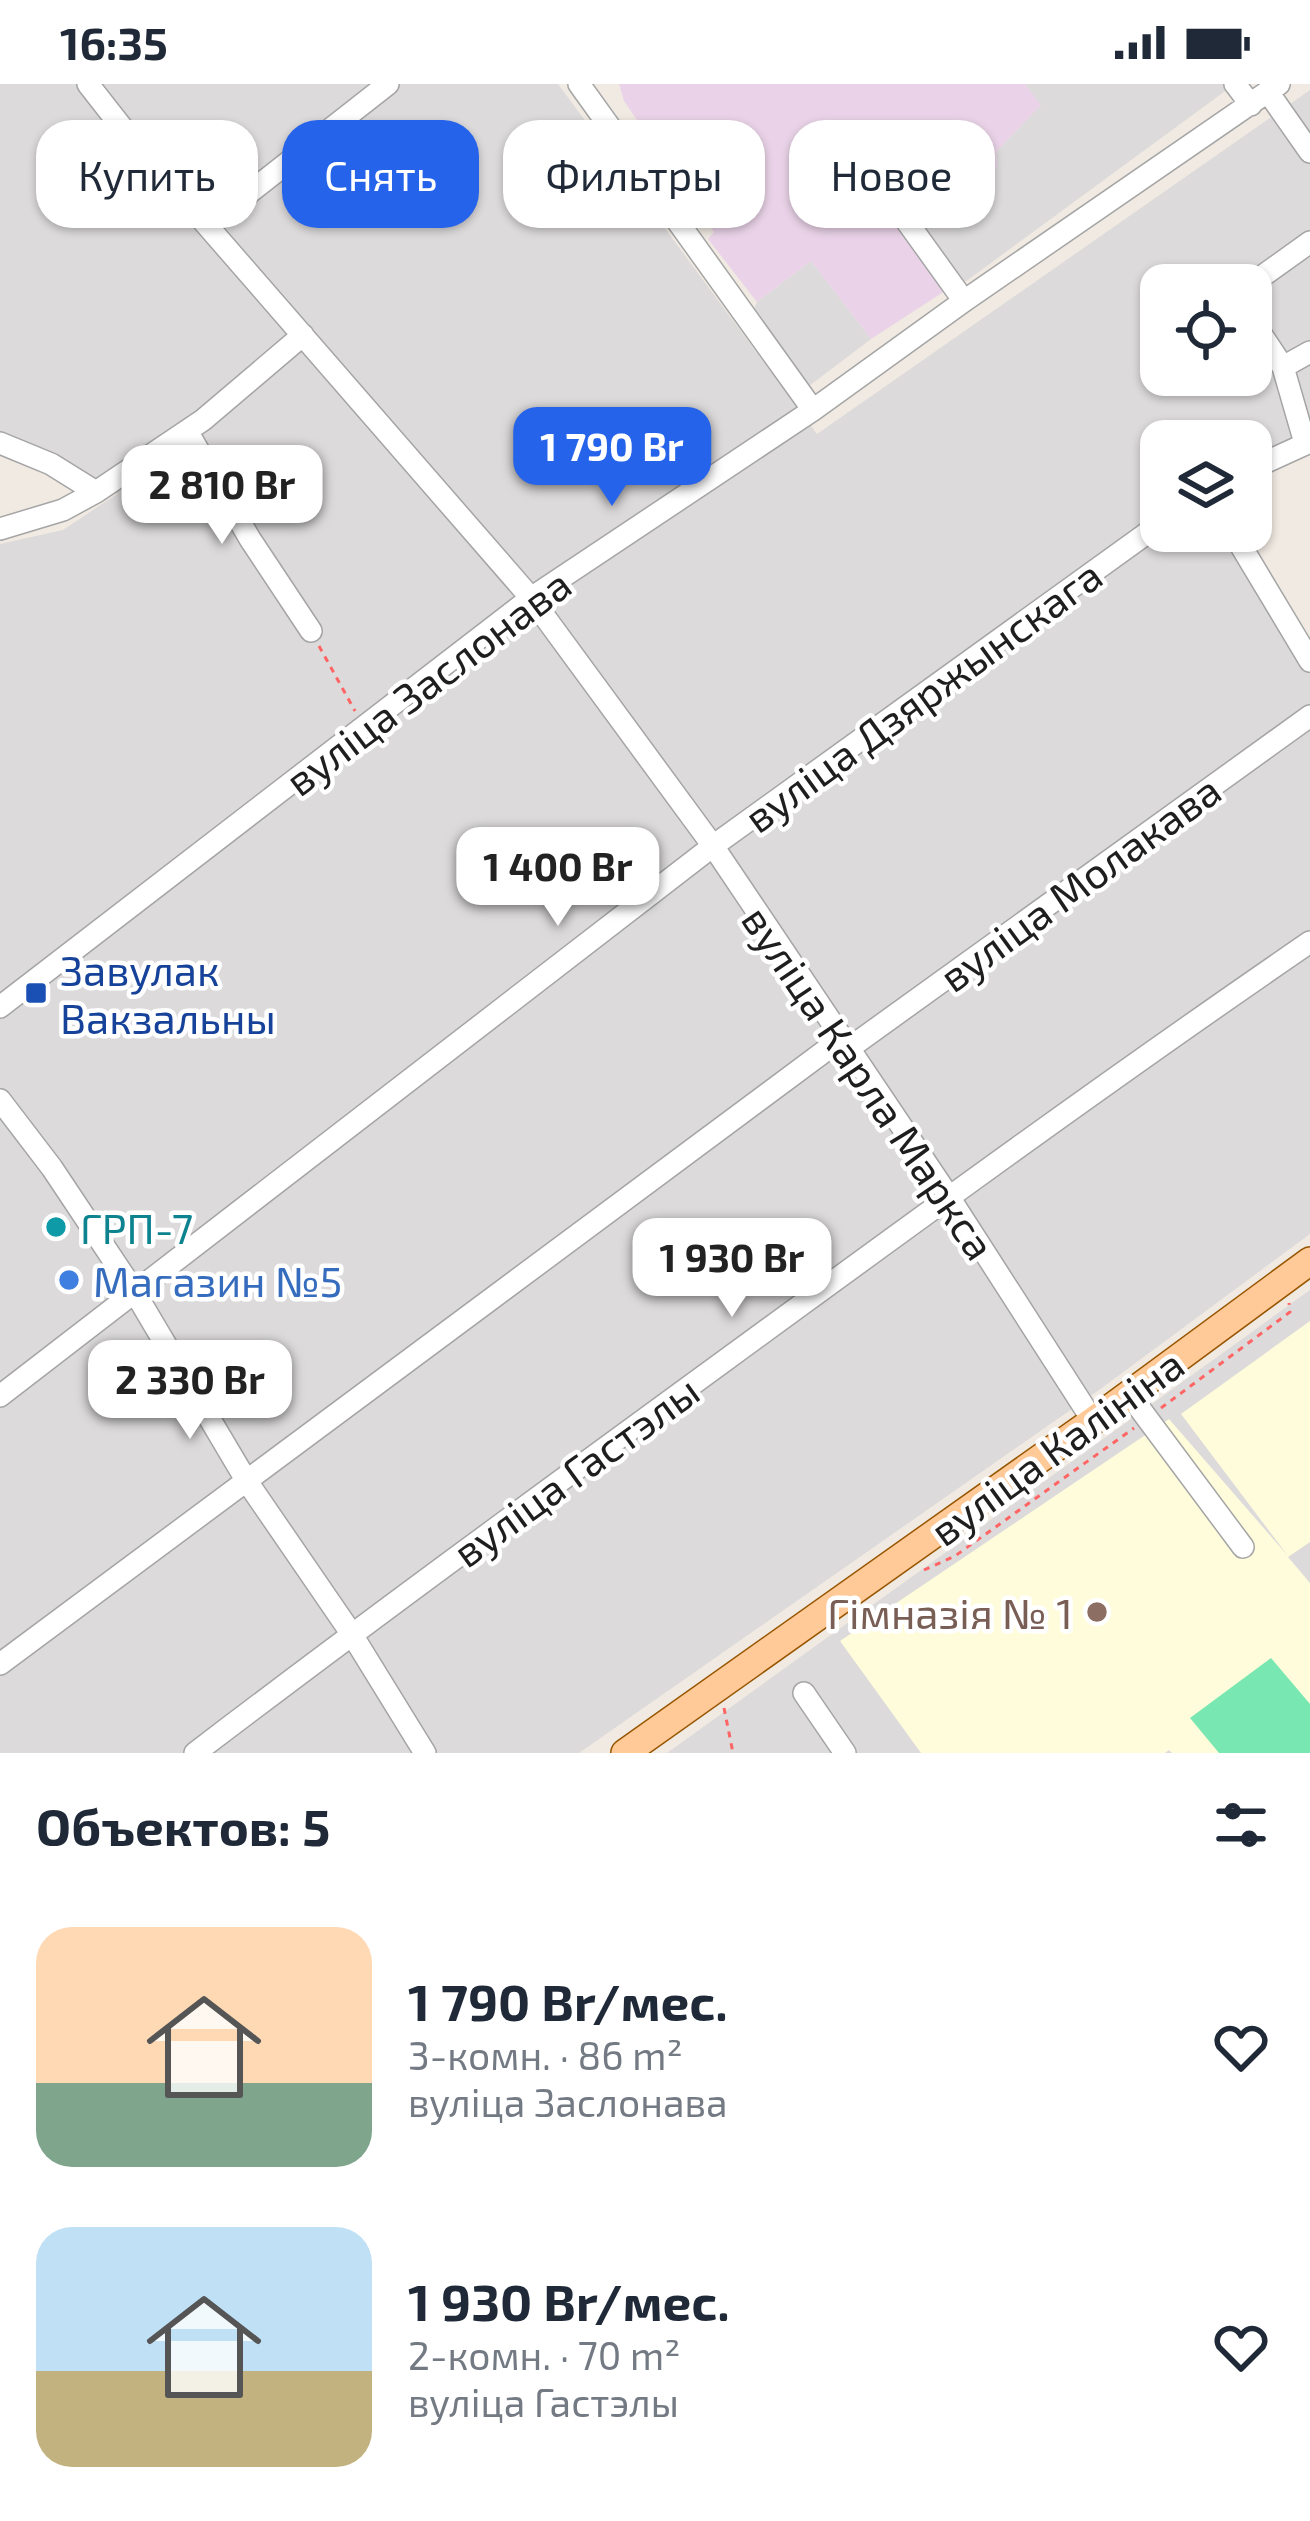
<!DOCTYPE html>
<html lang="ru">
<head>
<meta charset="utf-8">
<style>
	body { margin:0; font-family:"Exo 2",sans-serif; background:#f6f6f7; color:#1f2937; height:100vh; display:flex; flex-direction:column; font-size:45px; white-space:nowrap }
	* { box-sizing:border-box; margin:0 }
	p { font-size:39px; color:#747a83 }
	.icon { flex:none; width:66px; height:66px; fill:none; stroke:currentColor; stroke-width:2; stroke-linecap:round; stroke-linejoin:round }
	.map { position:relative; height:1669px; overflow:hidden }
	.drawer { display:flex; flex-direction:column; background:#fff; flex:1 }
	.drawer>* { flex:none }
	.guide { position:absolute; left:36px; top:36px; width:1239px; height:108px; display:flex; gap:24px }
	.fabs { position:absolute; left:1140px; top:180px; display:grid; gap:24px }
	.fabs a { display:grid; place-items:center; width:132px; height:132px; border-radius:24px; background:#fff; box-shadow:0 3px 9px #0004; font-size:60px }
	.price { position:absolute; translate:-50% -102px; padding:0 27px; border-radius:24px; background:#fff; color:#222; font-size:39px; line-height:78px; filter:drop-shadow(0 3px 6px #0008) }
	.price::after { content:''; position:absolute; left:50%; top:72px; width:36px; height:27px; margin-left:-18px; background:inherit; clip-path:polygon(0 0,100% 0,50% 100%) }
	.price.selected { background:#2563eb; color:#fff }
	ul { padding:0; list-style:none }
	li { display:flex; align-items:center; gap:36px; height:300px; padding:0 36px }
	li span { display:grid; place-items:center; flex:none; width:336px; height:240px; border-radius:36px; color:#555 }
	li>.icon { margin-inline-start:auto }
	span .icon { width:144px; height:144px; fill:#fffc; stroke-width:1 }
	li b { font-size:51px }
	h2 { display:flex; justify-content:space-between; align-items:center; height:144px; padding:0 36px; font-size:51px }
	.chip { padding:0 42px; border-radius:36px; background:#fff; box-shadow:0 3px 9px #0004; font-size:42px; line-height:108px }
	.chip.selected { background:#2563eb; color:#fff }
	.status { display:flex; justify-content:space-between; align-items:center; height:84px; padding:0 60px; background:#fff; direction:ltr }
	.status svg { height:33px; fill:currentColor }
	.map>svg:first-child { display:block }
	.residential { fill:#dcdada; fill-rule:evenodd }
	.industrial { fill:#ead3e8 }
	.education { fill:#fffcdc }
	.pitch { fill:#78e7b1 }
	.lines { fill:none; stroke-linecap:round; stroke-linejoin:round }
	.minor-casing { stroke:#a5a5a5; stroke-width:24 }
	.major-casing { stroke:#975600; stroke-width:30 }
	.path { stroke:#ff6564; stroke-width:3; stroke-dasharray:6 6; stroke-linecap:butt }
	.minor { stroke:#fff; stroke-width:21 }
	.major { stroke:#ffc998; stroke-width:27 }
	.transit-dot { fill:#1a4fb4; stroke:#fff; stroke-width:4.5 }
	.culture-dot { fill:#0f9aa8; stroke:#fff; stroke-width:4.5 }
	.shop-dot { fill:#3f7fe0; stroke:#fff; stroke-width:4.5 }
	.education-dot { fill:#8d6e63; stroke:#fff; stroke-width:4.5 }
	.labels { text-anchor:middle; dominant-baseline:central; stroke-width:9; stroke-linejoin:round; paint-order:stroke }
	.street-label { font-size:42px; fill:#1e1e1e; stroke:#fff }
	.transit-label { font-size:42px; fill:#164399; stroke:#fff; text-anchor:start }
	.culture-label { font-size:42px; fill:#0d838f; stroke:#fff; text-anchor:start }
	.shop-label { font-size:42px; fill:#366cbe; stroke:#fff; text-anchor:start }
	.education-label { font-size:42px; fill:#785e54; stroke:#fff; text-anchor:end }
</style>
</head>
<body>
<div class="status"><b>16:35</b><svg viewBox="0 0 49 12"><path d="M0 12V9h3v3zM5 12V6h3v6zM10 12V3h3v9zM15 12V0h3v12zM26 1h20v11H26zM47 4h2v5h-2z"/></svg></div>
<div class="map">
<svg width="1310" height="1669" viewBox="0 0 1310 1669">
	<rect width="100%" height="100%" fill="#f0eae2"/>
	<path class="residential" d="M0,0H558L817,350L1310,6V351L1251,377V357H1161V447H1226L1310,589V1150L1099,1306L579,1669H0V460L63,446L117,410L0,359ZM1161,201H1251V291H1161Z
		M1025,0H1224L1228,5L965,198L918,139L997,84L996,68L1040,22Z
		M811,177L871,255L809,302L754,225L757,218Z
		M1310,1206V1669H667L1156,1317Z"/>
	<path class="industrial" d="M619,0H1025L1041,21L996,68L997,84L918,139L948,205L871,255L811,177L757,218L708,155L714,148L702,132L694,135L662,85L668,81L624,17Z"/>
	<path class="education" d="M1310,1237V1458L1288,1473L1310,1499V1669H1172L1169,1666L1165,1669H921L840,1557L1169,1335L1288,1472L1181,1330Z"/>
	<path class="pitch" d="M1271,1574L1310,1620V1669H1219L1190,1634Z"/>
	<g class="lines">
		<defs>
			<path id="minor" d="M88,0L124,46L531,514L713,762L949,1113L1093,1337
				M579,0L813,326
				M1235,0L1251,21
				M1268,8L1310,68
				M887,58L867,82L964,217
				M208,141L388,0
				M1250,201L1310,158
				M1251,235L1283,283L1305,359
				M1283,283L1310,268
				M187,347L250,455L311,547
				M0,359L51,380L96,408
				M1251,385L1310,358
				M0,445L63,426L96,408L203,336L303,251
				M1232,447L1310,577
				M0,923L531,514L813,326L964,217L1279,0
				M848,965L1310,632
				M0,1016L52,1084L134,1207L246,1396L351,1549L425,1669
				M1129,1310L1243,1463
				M0,1312L713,762L1161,439
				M0,1580L841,955
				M804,1609L845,1669
				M195,1669C371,1535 549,1405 727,1275C920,1134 1113,993 1310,858"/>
			<path id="major" d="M625,1669L1093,1337L1310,1177"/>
		</defs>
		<use href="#minor" class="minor-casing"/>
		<use href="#major" class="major-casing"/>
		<path class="path" d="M319,562L355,627
			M1161,1324L1290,1228L1289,1219
			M924,1486L955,1472L1134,1344
			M724,1624L733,1669"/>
		<use href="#minor" class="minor"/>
		<use href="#major" class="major"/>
	</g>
	<rect class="transit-dot" x="24" y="897" width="24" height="24" rx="6"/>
	<circle class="culture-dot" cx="56" cy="1143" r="12"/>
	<circle class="shop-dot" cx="69" cy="1196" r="12"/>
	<circle class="education-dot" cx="1097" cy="1528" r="12"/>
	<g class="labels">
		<g class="street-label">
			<text transform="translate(427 597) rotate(-37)">вуліца Заслонава</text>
			<text transform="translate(922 611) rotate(-36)">вуліца Дзяржынскага</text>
			<text transform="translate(1079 798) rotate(-36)">вуліца Молакава</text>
			<text transform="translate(870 998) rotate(56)">вуліца Карла Маркса</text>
			<text transform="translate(1056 1362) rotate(-36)">вуліца Калініна</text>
			<text transform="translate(575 1386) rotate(-36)">вуліца Гастэлы</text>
		</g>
		<g class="transit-label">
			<text x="60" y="885">Завулак<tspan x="60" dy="48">Вакзальны</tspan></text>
		</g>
		<g class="culture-label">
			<text x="80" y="1143">ГРП-7</text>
		</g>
		<g class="shop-label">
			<text x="93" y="1196">Магазин №5</text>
		</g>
		<g class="education-label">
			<text x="1073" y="1528">Гімназія № 1</text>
		</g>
	</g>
</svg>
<div class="fabs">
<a><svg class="icon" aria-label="locate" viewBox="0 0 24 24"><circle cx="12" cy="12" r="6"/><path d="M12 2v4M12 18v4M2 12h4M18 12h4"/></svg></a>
<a><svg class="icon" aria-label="layers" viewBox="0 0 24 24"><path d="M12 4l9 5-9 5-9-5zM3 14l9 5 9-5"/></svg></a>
</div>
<b class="price selected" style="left:612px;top:425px">1 790 Br</b>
<b class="price" style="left:222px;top:463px">2 810 Br</b>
<b class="price" style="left:558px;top:845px">1 400 Br</b>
<b class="price" style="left:732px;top:1236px">1 930 Br</b>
<b class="price" style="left:190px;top:1358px">2 330 Br</b>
<div class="guide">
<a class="chip">Купить</a>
<a class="chip selected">Снять</a>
<a class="chip">Фильтры</a>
<a class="chip">Новое</a>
</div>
</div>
<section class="drawer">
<h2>Объектов: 5<svg class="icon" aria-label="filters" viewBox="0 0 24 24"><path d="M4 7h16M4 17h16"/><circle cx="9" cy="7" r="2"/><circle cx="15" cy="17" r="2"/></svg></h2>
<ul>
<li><span style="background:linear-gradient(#ffd9b3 65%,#7fa58c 0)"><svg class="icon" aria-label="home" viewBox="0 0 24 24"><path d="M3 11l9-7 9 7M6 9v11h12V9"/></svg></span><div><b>1 790 Br/мес.</b><p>3-комн. · 86 m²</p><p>вуліца Заслонава</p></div><svg class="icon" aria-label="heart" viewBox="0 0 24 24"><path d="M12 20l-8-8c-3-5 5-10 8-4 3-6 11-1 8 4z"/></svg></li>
<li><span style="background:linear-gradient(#bfe0f5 60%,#c2b280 0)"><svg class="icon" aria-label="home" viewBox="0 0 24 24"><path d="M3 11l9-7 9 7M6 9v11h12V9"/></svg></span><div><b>1 930 Br/мес.</b><p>2-комн. · 70 m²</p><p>вуліца Гастэлы</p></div><svg class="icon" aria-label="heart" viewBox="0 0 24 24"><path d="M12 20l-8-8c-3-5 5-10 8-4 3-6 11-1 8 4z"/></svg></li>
</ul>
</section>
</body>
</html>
